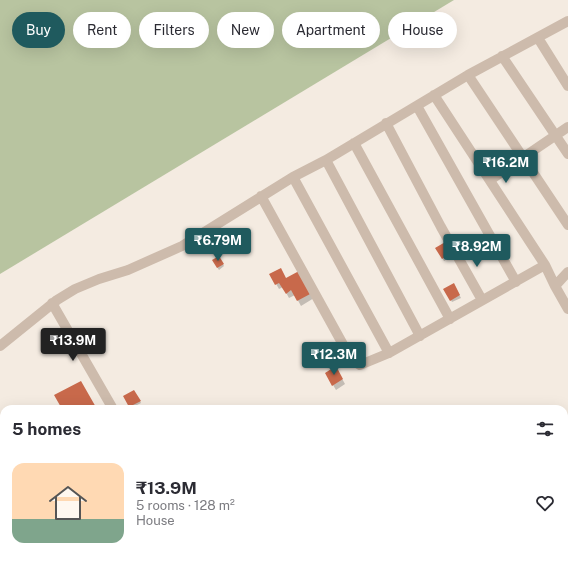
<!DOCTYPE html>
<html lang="en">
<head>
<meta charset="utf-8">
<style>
	body { margin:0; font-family:"Public Sans",sans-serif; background:#f2f2f3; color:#2b2b33; height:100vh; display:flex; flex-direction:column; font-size:15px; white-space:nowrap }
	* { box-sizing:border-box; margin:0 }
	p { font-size:13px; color:#7c7c81 }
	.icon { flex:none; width:22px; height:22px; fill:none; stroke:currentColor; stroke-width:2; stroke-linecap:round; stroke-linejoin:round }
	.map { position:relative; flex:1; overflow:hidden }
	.details { position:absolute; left:0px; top:405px; width:568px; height:156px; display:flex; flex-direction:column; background:#fff; border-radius:12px 12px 0 0; box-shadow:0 4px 16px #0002 }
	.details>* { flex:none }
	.top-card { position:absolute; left:12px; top:12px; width:544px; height:36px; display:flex; gap:8px }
	.price { position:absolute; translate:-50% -34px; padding:0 9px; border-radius:4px; background:#1f5a5e; color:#fff; font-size:13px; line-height:26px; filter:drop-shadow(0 1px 2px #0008) }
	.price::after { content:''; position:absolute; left:50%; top:24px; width:12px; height:9px; margin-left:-6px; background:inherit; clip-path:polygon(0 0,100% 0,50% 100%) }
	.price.current { background:#222; color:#fff }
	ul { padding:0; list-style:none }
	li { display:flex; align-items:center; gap:12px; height:100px; padding:0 12px }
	li span { display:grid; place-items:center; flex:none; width:112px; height:80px; border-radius:12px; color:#555 }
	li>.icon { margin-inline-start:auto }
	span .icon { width:48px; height:48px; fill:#fffc; stroke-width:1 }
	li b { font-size:17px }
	h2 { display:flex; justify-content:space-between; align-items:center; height:48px; padding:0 12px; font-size:17px }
	.pill { padding:0 14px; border-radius:18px; background:#fff; box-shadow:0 4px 16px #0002; font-size:14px; line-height:36px }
	.pill.current { background:#1f5a5e; color:#fff }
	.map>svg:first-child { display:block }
	.green { fill:#b8c4a0 }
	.shadow { fill:#0003 }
	.building { fill:#c8694b }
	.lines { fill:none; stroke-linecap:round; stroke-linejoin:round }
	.street { stroke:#cdbbac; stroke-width:10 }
</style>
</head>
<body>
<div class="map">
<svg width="568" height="561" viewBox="0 0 568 561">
	<rect width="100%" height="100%" fill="#f4ebe1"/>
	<path class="green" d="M0,0H454L0,274Z"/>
	<path class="shadow" d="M437,249L454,255L444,261Z
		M219,257L224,266L219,270L213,261Z
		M299,272L314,298L301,306L295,295L289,298L283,287L279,289L271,275L286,279Z
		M454,285L461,298L452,302L445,290Z
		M336,368L345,384L336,390L326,373Z
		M134,391L141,403L131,408L124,397Z
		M41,557H70L72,561H33Z
		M330,557H373L375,561H347L345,559L341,561H332Z"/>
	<path class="building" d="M447,241L453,252L442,259L435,248Z
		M219,256L224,264L217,268L212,260Z
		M281,268L286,278L299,271L312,293L297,301L291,290L286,294L279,283L275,285L269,274Z
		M454,283L460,295L450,301L443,289Z
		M336,366L343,379L332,386L325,373Z
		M81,381L97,409H62L54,395Z
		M134,390L141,401L129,407L123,396Z
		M38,557H71L72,560L30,561Z
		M343,557H363L356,561H345Z"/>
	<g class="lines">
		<path class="street" d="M538,38L568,86
			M502,56L568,154
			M468,75L568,225
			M434,95L545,265L555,286
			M417,106L516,282
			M386,123L441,227L482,300
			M354,143L450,319
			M326,160L420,336
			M293,177L389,353
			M490,180L568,127
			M261,196L351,359L360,365L389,353L545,265
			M568,272L555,286L568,309
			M52,303L113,409
			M0,346L57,300L75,289L99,279L128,270L182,246L293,177L326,160L468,75L568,21
			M101,557L103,561
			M137,557V561
			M8,561L16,557
			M291,561L298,557"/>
	</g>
</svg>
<b class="price" style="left:506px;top:184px">₹16.2M</b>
<b class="price" style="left:218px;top:262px">₹6.79M</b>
<b class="price" style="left:477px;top:268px">₹8.92M</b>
<b class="price current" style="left:73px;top:362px">₹13.9M</b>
<b class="price" style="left:334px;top:376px">₹12.3M</b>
<div class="top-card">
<a class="pill current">Buy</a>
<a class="pill">Rent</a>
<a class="pill">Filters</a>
<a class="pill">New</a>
<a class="pill">Apartment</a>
<a class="pill">House</a>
</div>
<section class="details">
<h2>5 homes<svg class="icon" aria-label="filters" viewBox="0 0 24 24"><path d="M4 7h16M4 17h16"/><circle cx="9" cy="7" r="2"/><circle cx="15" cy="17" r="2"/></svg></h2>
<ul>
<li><span style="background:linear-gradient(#ffd9b3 70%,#7fa58c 0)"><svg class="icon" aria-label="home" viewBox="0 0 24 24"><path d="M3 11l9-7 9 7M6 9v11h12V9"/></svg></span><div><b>₹13.9M</b><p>5 rooms · 128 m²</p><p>House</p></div><svg class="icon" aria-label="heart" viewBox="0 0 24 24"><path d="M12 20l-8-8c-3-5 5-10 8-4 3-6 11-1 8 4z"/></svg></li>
</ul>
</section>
</div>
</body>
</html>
